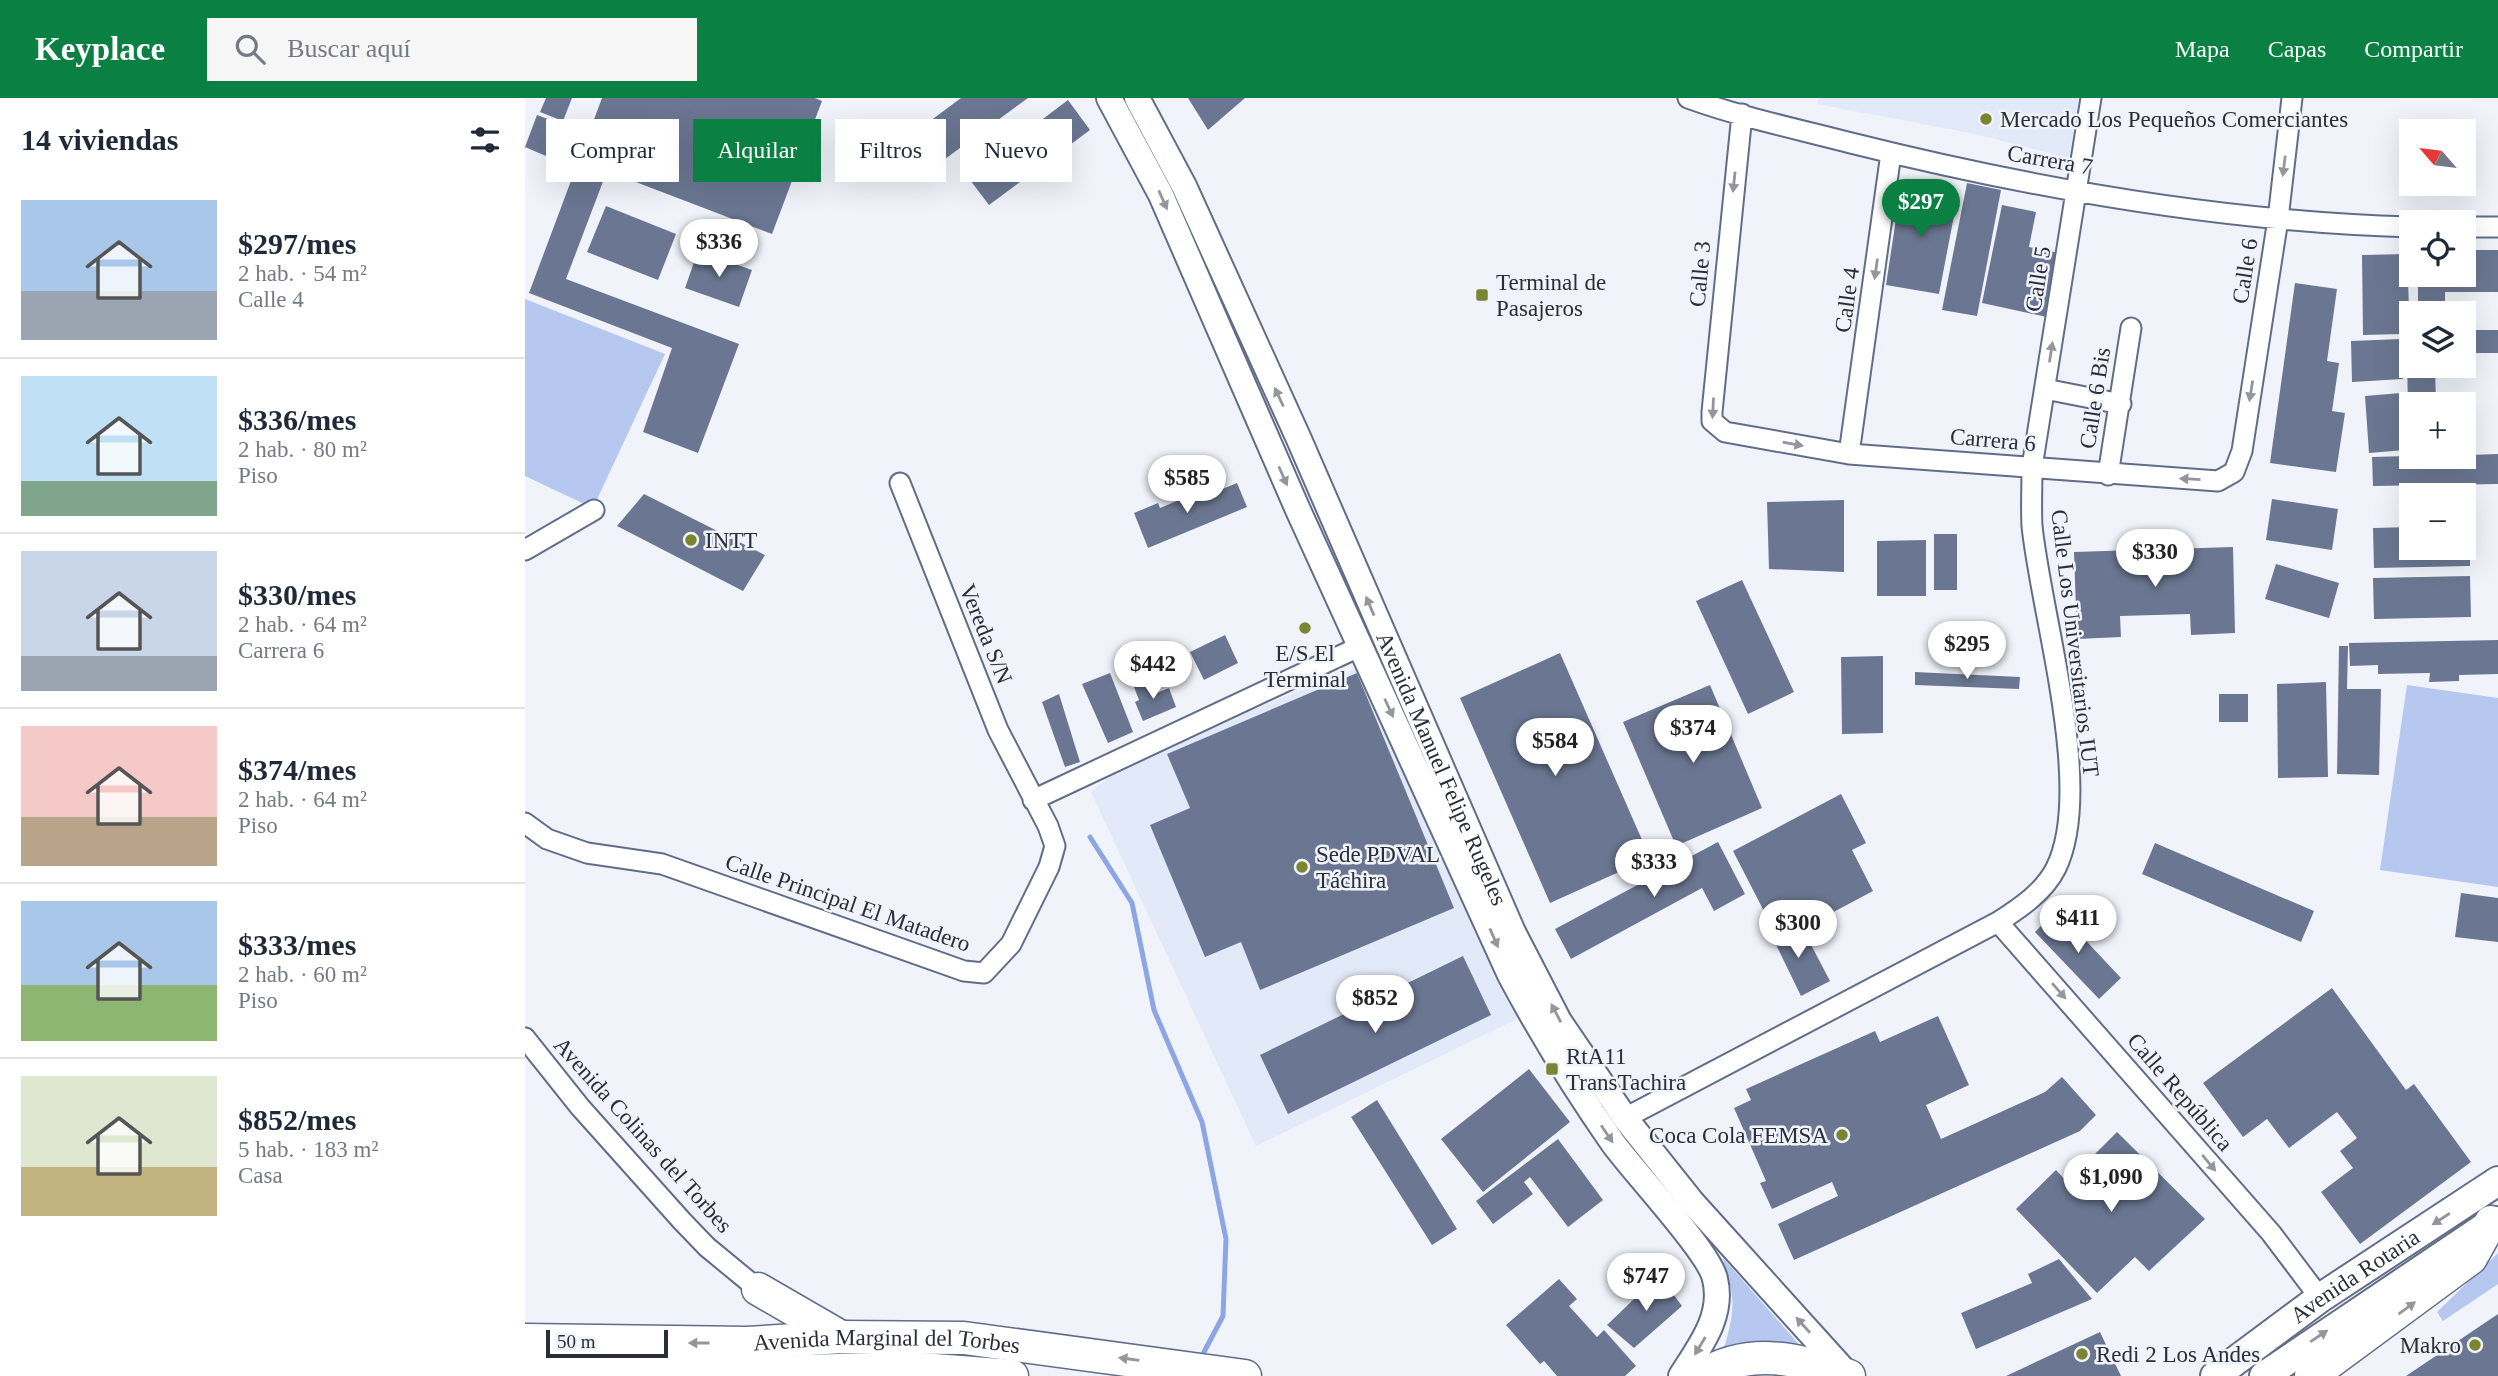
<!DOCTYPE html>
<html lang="es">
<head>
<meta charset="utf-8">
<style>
	body { margin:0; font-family:Georgia,serif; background:#f6f6f7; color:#1f2937; height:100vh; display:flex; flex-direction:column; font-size:26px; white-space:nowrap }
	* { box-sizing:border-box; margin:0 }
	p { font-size:23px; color:#747a83 }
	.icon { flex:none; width:38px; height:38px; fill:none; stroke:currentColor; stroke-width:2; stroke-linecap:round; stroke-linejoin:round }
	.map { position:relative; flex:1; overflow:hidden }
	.panel { display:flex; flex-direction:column; background:#fff; width:525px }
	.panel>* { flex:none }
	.banner { position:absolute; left:21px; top:21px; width:665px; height:63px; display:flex; gap:14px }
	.needle { width:46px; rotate:298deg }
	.controls { position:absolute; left:1874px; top:21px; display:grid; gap:14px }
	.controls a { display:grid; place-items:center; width:77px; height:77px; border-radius:0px; background:#fff; box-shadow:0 7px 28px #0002; font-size:35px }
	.scale { position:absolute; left:21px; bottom:18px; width:122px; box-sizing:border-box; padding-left:7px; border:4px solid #292e3a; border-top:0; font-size:19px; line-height:24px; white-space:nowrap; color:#292e3a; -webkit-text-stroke:5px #f0f3fa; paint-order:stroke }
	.price { position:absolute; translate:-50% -60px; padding:0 16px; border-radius:24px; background:#fff; color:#222; font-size:23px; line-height:46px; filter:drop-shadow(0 2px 4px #0008) }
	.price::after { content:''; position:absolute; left:50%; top:42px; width:21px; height:16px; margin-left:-10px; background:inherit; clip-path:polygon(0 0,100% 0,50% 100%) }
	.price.current { background:#0b8043; color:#fff }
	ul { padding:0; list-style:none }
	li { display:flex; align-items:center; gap:21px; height:175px; padding:0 21px }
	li+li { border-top:2px solid #e0e1e3 }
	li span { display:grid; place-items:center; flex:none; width:196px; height:140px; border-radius:0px; color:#555 }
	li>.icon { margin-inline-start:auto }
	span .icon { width:84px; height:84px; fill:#fffc; stroke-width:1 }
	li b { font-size:30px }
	h2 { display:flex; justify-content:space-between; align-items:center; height:84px; padding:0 21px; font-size:30px }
	.tag { padding:0 24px; border-radius:0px; background:#fff; box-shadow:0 7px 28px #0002; font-size:24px; line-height:63px }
	.tag.current { background:#0b8043; color:#fff }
	header { display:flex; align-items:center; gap:42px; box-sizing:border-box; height:98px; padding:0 35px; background:#0b8043; color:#fff }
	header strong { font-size:33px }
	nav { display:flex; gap:38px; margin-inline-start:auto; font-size:24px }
	.search { width:490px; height:63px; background:#f6f6f7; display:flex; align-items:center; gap:18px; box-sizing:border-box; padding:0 24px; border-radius:0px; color:#747a83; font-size:26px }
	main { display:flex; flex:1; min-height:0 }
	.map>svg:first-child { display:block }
	.built { fill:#e2e9f8 }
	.green { fill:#b6c7f0 }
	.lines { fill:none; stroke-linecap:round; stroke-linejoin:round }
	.stream { stroke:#8ca6e5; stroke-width:5 }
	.building { fill:#6b7792 }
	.minor-casing { stroke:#616d88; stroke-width:23 }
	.tertiary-casing { stroke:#616d88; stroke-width:28 }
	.secondary-casing { stroke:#616d88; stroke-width:32 }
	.trunk-casing { stroke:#616d88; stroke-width:35 }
	.minor { stroke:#fff; stroke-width:19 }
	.tertiary { stroke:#fff; stroke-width:24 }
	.secondary { stroke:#fff; stroke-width:28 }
	.trunk { stroke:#fff; stroke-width:32 }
	.oneway { fill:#94969c }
	.poi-dot { fill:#7a8532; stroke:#f0f3fa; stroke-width:2.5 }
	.labels { text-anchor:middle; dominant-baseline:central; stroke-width:5; stroke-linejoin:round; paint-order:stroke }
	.poi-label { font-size:23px; fill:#292e3a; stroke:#f0f3fa; text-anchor:start }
	.street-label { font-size:23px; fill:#292e3a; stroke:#f0f3fa }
</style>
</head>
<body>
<header>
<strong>Keyplace</strong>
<div class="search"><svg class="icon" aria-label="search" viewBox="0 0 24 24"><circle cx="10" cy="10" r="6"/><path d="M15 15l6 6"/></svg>Buscar aquí</div>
<nav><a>Mapa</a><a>Capas</a><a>Compartir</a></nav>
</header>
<main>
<section class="panel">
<h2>14 viviendas<svg class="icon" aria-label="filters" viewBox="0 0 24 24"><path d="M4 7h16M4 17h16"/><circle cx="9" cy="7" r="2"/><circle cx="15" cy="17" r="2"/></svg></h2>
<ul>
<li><span style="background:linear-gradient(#a9c7e8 65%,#9aa5b1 0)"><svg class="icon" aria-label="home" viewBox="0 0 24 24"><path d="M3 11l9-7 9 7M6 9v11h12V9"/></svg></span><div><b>$297/mes</b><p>2 hab. · 54 m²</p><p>Calle 4</p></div></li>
<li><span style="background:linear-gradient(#bfe0f5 75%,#7fa58c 0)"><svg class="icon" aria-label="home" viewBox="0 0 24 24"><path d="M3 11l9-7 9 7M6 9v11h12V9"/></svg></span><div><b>$336/mes</b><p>2 hab. · 80 m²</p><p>Piso</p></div></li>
<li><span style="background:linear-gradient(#c9d6e8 75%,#9aa5b1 0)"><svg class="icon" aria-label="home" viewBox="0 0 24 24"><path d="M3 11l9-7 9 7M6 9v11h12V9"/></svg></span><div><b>$330/mes</b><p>2 hab. · 64 m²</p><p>Carrera 6</p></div></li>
<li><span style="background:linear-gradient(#f6c9c9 65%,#b9a48a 0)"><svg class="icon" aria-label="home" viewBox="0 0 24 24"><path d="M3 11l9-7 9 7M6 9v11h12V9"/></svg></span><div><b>$374/mes</b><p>2 hab. · 64 m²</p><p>Piso</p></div></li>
<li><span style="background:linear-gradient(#a9c7e8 60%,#8fb573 0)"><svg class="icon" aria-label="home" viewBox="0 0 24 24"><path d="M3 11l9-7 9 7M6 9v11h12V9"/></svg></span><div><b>$333/mes</b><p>2 hab. · 60 m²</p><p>Piso</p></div></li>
<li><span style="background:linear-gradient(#dfe7d0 65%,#c2b280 0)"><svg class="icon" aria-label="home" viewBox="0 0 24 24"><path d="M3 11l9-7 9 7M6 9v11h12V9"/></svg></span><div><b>$852/mes</b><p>5 hab. · 183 m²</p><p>Casa</p></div></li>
</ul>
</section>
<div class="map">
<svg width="1973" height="1278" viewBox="0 0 1973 1278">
	<rect width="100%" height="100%" fill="#f0f3fa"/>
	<path class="built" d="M1293,0H1554L1544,60L1450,36L1292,6Z
		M835,569L969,875L998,918L731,1048L566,694L609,659Z"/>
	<path class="green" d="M0,201L140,256L68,410L0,378Z
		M1882,587L1973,600V789L1855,772Z
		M1973,1155V1186L1918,1223L1912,1214Z
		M1197,1159L1279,1252L1231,1246L1199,1250C1211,1209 1210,1199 1197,1159Z"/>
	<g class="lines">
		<path class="stream" d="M565,739L607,805L629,912L677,1024L701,1141L698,1218L679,1254"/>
	</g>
	<path class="building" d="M21,0H47L38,23L15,14Z
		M77,0H290L297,3L247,136L82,73L41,181L214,246L173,355L118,334L147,250L4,195Z
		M436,0H503L420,61L397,29Z
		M663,0H720L683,32Z
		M543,2L565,32L464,107L442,78Z
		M12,17L34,25L21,58L0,49Z
		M1442,85L1476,92L1452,218L1417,212Z
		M1376,88L1433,97L1414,196L1361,187Z
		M1477,107L1511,114L1504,149L1534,155L1522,219L1457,205Z
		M81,108L151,136L133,182L62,154Z
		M1939,152H1973V194H1920V212H1893V177H1939Z
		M173,153L227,172L214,209L160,190Z
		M1882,156L1884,210H1876V236L1838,237L1837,157Z
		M1770,185L1812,191L1802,263L1814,265L1807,313L1820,315L1811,374L1745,365Z
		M1939,232H1973V255H1949V247H1939Z
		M1876,241L1878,281L1827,284L1826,243Z
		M1882,260H1886V268H1910L1911,306H1886V359L1973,356V386L1848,388L1847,359L1884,358Z
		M1876,295L1880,352L1844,355L1840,298Z
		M712,385L722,409L623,450L609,415L633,405L635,410L664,398L666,404Z
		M119,396L240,457L218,493L92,428Z
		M1747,401L1813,411L1807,452L1741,442Z
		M1319,402V474L1244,471L1242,404Z
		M1939,428H1945V468L1849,470L1848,430L1886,429V450H1939Z
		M1409,436H1432V492H1409Z
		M1401,442V498H1352V443Z
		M1708,449L1710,535L1666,537L1665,516L1595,518L1596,539L1552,541L1549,454Z
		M1751,466L1814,485L1804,520L1740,501Z
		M1945,478L1946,519L1849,521L1848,480Z
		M1217,482L1269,594L1223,616L1171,503Z
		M700,537L713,565L679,582L665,554Z
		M1973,542V576L1934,577V583L1904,584L1905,575L1853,576V567L1825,568L1824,545Z
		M1814,548H1823L1822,591H1856L1854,677L1812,676Z
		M1035,555L1125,760L1025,805L935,600Z
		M1358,558V635L1317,636L1316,559Z
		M1390,574L1495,579L1494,591L1390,587Z
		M585,575L608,634L583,645L557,586Z
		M832,575L929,810L735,892L716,844L680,859L625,727L665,710L642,656Z
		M623,583L629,596L644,590L651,609L618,623L610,604L614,602L609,589Z
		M1801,584L1803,679L1753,680L1752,586Z
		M1185,587L1237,710L1151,748L1098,624Z
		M534,596L555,664L540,669L517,604Z
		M1694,596H1723V624H1694Z
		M1316,696L1341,745L1327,752L1348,793L1269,835L1256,811L1242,819L1208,753Z
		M1193,744L1220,796L1189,813L1177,790L1046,861L1030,831Z
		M1630,745L1789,813L1776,844L1617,776Z
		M1936,795L1973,800V844L1930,839Z
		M1532,812L1596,880L1574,901L1510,834Z
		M1251,818L1271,849L1284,843L1305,883L1276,898L1240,824Z
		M938,858L966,917L763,1016L735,957Z
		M1807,890L1881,992L1889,986L1946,1064L1835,1146L1796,1094L1828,1070L1815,1053L1832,1040L1812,1014L1764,1050L1742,1021L1718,1039L1678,985Z
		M1413,918L1444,987L1401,1007L1416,1041L1520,994L1537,979L1571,1017L1555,1033L1269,1162L1253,1126L1313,1098L1307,1084L1247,1111L1235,1085L1241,1083L1209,1010L1226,1002L1221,991L1350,933L1355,944Z
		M1004,971L1045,1024L958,1094L916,1041Z
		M852,1002L932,1131L907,1147L826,1019Z
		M1592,1034L1680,1121L1624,1173L1610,1159L1572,1195L1491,1111L1531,1072L1542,1084Z
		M1033,1041L1078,1102L1043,1129L1005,1079L999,1084L1008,1096L968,1126L951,1103Z
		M1534,1161L1567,1201L1451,1251L1436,1215L1507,1185L1503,1176Z
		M1134,1177L1157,1208L1109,1250L1082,1227Z
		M1034,1181L1052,1201L1044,1208L1072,1239L1079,1232L1111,1268L1100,1278H1032L1019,1263L1015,1266L981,1227Z
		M1973,1216V1278H1881Z
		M1575,1234L1596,1278H1481Z"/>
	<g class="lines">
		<defs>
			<path id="minor" d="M1163,0C1215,19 1272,31 1326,45C1506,90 1702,124 1886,129
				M1217,16L1187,314V323L1200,334L1324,356L1693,383L1709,374L1717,353L1753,121L1767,0
				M1939,129H1973
				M1520,291L1596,306
				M1324,356L1366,55
				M1583,377L1606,230
				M0,452L69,412
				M508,702L836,548
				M0,725L22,741L62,755L137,766L439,873L459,875L486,846L524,769L530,748L523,728L473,632L375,385
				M1473,824L1746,1135L1795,1200
				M0,940L55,1009L157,1123L182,1149L233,1191
				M1100,1020L1473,824C1495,810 1519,794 1531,770C1570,691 1516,517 1507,428C1506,409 1507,389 1507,369L1566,0"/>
			<g id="tertiary">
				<path d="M584,0L636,97L773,412L985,877C1016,935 1050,991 1088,1045C1108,1073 1185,1155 1190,1181C1199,1218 1175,1248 1156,1278"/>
				<path id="s1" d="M612,0L659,88L773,339L988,834L1034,923L1100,1020L1167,1104L1324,1278"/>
			</g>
			<g id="secondary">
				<path id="s2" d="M1690,1278L1795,1200L1973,1083"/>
				<path d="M1739,1278L1969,1123"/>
			</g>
			<g id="trunk">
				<path d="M233,1191L316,1239"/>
				<path id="s3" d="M0,1242L222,1245L316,1239L439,1240L720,1278"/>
				<path d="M0,1272L171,1276L383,1270L487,1278"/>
				<path d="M1176,1278C1225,1248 1274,1261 1324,1278"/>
				<path d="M1786,1278L1946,1160L1966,1124"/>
			</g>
		</defs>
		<use href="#minor" class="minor-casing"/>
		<use href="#tertiary" class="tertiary-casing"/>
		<use href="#secondary" class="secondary-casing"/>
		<use href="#trunk" class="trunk-casing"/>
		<use href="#minor" class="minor"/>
		<use href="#tertiary" class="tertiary"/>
		<use href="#secondary" class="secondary"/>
		<use href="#trunk" class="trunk"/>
	</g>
	<defs><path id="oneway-solid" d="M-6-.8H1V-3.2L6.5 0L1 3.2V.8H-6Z" transform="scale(1.75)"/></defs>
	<g class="oneway">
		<use href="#oneway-solid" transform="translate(1759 68) rotate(97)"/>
		<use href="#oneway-solid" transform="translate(1209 84) rotate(96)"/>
		<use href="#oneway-solid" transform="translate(638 102) rotate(66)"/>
		<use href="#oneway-solid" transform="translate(1351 171) rotate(98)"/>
		<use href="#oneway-solid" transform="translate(1526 254) rotate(-81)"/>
		<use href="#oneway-solid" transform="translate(1726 293) rotate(99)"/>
		<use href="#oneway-solid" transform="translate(754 299) rotate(-115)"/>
		<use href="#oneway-solid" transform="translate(1188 310) rotate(93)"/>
		<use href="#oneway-solid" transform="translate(1268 346) rotate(10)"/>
		<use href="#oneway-solid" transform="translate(758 378) rotate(66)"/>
		<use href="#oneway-solid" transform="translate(1665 381) rotate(-177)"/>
		<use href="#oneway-solid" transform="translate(845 508) rotate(-113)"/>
		<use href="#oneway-solid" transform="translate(864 610) rotate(65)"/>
		<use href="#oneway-solid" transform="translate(969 840) rotate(66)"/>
		<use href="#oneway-solid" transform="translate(1534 893) rotate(49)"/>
		<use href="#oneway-solid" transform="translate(1031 915) rotate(-118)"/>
		<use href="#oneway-solid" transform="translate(1082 1036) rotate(56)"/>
		<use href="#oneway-solid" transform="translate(1684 1065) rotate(50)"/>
		<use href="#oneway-solid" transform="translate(1916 1121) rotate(147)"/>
		<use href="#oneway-solid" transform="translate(1882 1210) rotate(-36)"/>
		<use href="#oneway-solid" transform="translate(1278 1227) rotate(-132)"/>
		<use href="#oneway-solid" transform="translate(1794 1238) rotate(-34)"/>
		<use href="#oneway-solid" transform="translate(174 1245) rotate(-180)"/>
		<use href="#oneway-solid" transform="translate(1175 1248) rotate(121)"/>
		<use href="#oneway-solid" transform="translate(604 1261) rotate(-172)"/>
	</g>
	<g class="poi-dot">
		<circle cx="1461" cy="21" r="7"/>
		<rect x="950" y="190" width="14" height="14" rx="3.5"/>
		<circle cx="166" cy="442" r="7"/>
		<circle cx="780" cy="530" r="7"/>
		<circle cx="777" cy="769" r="7"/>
		<rect x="1020" y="964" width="14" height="14" rx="3.5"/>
		<circle cx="1317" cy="1037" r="7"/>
		<circle cx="1950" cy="1247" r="7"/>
		<circle cx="1557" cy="1256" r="7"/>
	</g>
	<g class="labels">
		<g class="poi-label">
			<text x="1475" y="21">Mercado Los Pequeños Comerciantes</text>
			<text x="971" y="184">Terminal de<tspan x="971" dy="26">Pasajeros</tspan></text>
			<text x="180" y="442">INTT</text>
			<text x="780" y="555" text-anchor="middle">E/S El<tspan x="780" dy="26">Terminal</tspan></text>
			<text x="791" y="756">Sede PDVAL<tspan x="791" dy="26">Táchira</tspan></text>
			<text x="1041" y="958">RtA11<tspan x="1041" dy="26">TransTachira</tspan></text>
			<text x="1303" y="1037" text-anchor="end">Coca Cola FEMSA</text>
			<text x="1936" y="1247" text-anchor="end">Makro</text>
			<text x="1571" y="1256">Redi 2 Los Andes</text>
		</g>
		<g class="street-label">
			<text transform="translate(1525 62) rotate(10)">Carrera 7</text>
			<text transform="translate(1720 173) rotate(-81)">Calle 6</text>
			<text transform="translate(1175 176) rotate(-85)">Calle 3</text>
			<text transform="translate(1513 181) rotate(-81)">Calle 5</text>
			<text transform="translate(1322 202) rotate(-82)">Calle 4</text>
			<text transform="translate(1570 300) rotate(-81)">Calle 6 Bis</text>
			<text transform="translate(1468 342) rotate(5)">Carrera 6</text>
			<text transform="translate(461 536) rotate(68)">Vereda S/N</text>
			<text transform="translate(1550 545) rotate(83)">Calle Los Universitarios IUT</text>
			<text stroke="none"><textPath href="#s1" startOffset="737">Avenida Manuel Felipe Rugeles</textPath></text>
			<text transform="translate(323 805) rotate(19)">Calle Principal El Matadero</text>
			<text transform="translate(1655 994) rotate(49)">Calle República</text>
			<text transform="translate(118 1037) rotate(48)">Avenida Colinas del Torbes</text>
			<text stroke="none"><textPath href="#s2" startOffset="172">Avenida Rotaria</textPath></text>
			<text stroke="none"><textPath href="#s3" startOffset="362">Avenida Marginal del Torbes</textPath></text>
		</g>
	</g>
</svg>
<div class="controls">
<a><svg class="needle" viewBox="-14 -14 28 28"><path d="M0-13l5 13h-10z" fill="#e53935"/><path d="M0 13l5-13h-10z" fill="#747a83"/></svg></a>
<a><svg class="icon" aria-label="locate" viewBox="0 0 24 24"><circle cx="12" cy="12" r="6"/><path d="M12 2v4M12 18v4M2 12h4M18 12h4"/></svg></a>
<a><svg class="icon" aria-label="layers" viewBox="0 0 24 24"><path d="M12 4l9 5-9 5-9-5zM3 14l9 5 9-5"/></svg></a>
<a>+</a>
<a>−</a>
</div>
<div class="scale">50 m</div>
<b class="price current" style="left:1396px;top:141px">$297</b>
<b class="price" style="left:194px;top:181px">$336</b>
<b class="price" style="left:662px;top:417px">$585</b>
<b class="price" style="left:1630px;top:491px">$330</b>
<b class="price" style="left:1442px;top:583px">$295</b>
<b class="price" style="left:628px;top:603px">$442</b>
<b class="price" style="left:1168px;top:667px">$374</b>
<b class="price" style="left:1030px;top:680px">$584</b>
<b class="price" style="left:1129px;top:801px">$333</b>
<b class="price" style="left:1553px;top:857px">$411</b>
<b class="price" style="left:1273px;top:862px">$300</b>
<b class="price" style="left:850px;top:937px">$852</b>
<b class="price" style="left:1586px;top:1116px">$1,090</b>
<b class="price" style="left:1121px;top:1215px">$747</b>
<div class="banner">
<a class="tag">Comprar</a>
<a class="tag current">Alquilar</a>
<a class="tag">Filtros</a>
<a class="tag">Nuevo</a>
</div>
</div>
</main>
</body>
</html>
